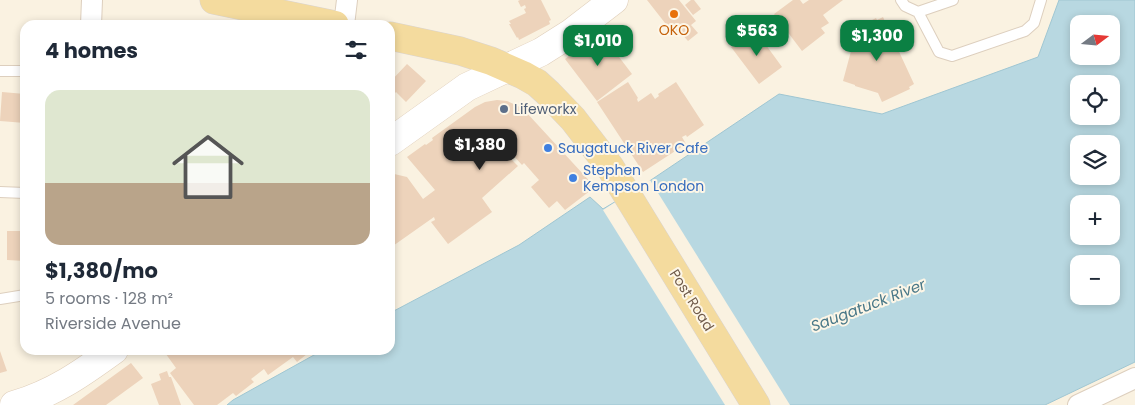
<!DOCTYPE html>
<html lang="en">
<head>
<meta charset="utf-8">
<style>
	body { margin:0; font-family:Poppins,sans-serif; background:#f6f6f7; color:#1f2937; height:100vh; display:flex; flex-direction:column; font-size:19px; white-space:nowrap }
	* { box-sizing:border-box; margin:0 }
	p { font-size:16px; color:#747a83 }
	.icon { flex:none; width:28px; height:28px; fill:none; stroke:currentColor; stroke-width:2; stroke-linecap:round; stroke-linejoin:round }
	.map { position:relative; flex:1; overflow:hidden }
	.panel { position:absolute; left:20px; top:20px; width:375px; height:335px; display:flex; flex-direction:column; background:#fff; border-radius:15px; box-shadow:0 2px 8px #0003 }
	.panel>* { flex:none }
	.needle { width:32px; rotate:74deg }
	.tools { position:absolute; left:1070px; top:15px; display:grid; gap:10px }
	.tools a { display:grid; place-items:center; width:50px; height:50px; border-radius:10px; background:#fff; box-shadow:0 2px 8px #0003; font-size:25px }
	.price { position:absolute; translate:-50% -42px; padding:0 11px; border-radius:10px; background:#0b8043; color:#fff; font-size:16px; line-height:32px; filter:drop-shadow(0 1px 2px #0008) }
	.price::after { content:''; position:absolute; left:50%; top:30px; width:15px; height:11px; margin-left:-8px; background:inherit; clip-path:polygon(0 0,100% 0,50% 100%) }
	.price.current { background:#222; color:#fff }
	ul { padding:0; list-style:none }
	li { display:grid; align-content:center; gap:10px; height:265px; padding:0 25px }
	li span { display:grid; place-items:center; height:155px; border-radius:15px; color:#555 }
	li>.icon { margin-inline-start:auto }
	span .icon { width:90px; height:90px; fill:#fffc; stroke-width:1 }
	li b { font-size:21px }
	h2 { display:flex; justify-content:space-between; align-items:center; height:60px; padding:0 25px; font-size:21px }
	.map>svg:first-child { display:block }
	.water { fill:#b8d8e1; stroke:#9fc6d2; fill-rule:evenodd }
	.pier { fill:#faf2e1 }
	.building { fill:#edd3bb }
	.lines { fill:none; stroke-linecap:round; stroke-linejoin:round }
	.lane-casing { stroke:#ddcfbe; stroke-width:12 }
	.street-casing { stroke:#ddcfbe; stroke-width:22 }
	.secondary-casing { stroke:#dfceba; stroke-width:29 }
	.primary-casing { stroke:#dad4d0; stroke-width:29 }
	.lane { stroke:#fff; stroke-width:10 }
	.street { stroke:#fff; stroke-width:20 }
	.secondary { stroke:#fff; stroke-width:28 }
	.primary { stroke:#f4db9e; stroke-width:28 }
	.food-dot { fill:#e8710a; stroke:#fdf6e7; stroke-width:2 }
	.service-dot { fill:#5c6f8a; stroke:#fdf6e7; stroke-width:2 }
	.shop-dot { fill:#3f7fe0; stroke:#fdf6e7; stroke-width:2 }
	.labels { text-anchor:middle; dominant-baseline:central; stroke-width:4; stroke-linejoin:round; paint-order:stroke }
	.food-label { font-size:14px; fill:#c56008; stroke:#fdf6e7 }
	.service-label { font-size:14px; fill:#4e5e75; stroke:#fdf6e7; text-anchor:start }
	.shop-label { font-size:14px; fill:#366cbe; stroke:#fdf6e7; text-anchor:start }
	.street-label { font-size:14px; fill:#6f5a4a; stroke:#fdf6e7 }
	.water-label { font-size:15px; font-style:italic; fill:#4a7888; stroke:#fdf6e7 }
</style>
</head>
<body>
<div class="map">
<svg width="1135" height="405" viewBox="0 0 1135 405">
	<rect width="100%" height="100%" fill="#faf2e1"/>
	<path class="water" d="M1059,0H1135V362L1045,405H227L233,400L323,350H390V313L519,245L590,197L603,209L648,182L779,94L882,114L1038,57ZM1079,24H1111V56H1079ZM1079,84H1111V116H1079ZM1079,144H1111V176H1079ZM1079,204H1111V236H1079ZM1079,264H1111V296H1079Z"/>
	<path class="pier" d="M650,180L790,405H725L603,210Z"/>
	<path class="building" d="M520,0H541L551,20L549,21L550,24L519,40L518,37L517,38L509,24H511L509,21L526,13L524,9L526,8L525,5L521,7L518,1Z
		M647,0H679L696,21L691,25L698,33L688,41L681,33L676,37Z
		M691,0H694L701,9L693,15L685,5Z
		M793,0H800L803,4L809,0H843L823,15L829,23L821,28L825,33L802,51L774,14Z
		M883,17L914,84L909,87L910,89L882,102L878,93L855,86V85L843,81L854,40L850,31L876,18L877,20Z
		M755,30L782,67L759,84L731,47Z
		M600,32L632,74L597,101L565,59Z
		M407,64L426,81L406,102L396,92L390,98V82Z
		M628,82L638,98L637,99L638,102L651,93L655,99L659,96L658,94L676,82L704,125L687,137L686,135L682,137L686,144L643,172L597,102Z
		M2,92L25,94V123L0,121Z
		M497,100L507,101L518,106L526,112L595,187L565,210L557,201L549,208L531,187L539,180L524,163L522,165L511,153L508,156L518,166L482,198L492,212L448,244L431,222L435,220L434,217L390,248V173L407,177L423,199L435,190L407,157L425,144L426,145L433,140L432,138L475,107L485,102Z
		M7,231H25V261L7,260Z
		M163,350H312L297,362L293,357L268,375L264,369L251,379L254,382L236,396L233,393L217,405H194L170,373L176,368Z
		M0,351L7,371L0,373Z
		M131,363L143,378L106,405H73Z
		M167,371L169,377H171L181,405H159L151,384L161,380L159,374Z"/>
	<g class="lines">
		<defs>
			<path id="lane" d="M901,0L905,6L918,12L939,52L952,56L1025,31L1034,23L1041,0
				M918,12L953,0
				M0,71H25
				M0,192L25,193
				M0,299L25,295"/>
			<path id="street" d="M91,25L92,0
				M344,25L347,0
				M1078,405L1135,378"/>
			<path id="secondary" d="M390,142L467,87L541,52L571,33L614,0
				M14,405C54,393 81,374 114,350"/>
			<path id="primary" d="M214,0L335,25
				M390,36L460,51L491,61L523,75L537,83L548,93L573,119L610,167L756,405"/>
		</defs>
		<use href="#lane" class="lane-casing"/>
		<use href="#street" class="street-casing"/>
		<use href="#secondary" class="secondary-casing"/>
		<use href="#primary" class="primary-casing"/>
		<use href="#lane" class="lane"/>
		<use href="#street" class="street"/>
		<use href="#secondary" class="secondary"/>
		<use href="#primary" class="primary"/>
	</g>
	<circle class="food-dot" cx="674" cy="14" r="5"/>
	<circle class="service-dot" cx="504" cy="109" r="5"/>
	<g class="shop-dot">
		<circle cx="548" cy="148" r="5"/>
		<circle cx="573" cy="178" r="5"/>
	</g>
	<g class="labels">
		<g class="food-label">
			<text x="674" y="30">OKO</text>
		</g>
		<g class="service-label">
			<text x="514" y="109">Lifeworkx</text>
		</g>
		<g class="shop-label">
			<text x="558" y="148">Saugatuck River Cafe</text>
			<text x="583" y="170">Stephen<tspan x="583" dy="16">Kempson London</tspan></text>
		</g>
		<g class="street-label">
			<text transform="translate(692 300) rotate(58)">Post Road</text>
		</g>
		<g class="water-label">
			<text transform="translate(868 305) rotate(-21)">Saugatuck River</text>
		</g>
	</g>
</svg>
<div class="tools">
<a><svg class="needle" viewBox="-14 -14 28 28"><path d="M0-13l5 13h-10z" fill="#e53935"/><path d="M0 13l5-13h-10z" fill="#747a83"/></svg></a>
<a><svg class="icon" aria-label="locate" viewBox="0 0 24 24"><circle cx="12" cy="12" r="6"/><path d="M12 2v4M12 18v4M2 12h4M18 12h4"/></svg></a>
<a><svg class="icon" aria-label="layers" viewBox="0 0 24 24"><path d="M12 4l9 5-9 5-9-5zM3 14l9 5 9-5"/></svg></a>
<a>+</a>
<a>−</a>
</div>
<b class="price" style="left:757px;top:57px">$563</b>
<b class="price" style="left:877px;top:62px">$1,300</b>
<b class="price" style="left:598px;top:67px">$1,010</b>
<b class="price current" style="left:480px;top:171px">$1,380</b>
<section class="panel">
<h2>4 homes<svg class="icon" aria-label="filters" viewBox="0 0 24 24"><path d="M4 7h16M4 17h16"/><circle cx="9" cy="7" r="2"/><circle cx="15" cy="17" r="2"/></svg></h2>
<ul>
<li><span style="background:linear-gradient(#dfe7d0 60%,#b9a48a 0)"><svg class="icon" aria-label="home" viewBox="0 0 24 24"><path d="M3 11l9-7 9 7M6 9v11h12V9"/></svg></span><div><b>$1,380/mo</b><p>5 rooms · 128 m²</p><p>Riverside Avenue</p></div></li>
</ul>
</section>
</div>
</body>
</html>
